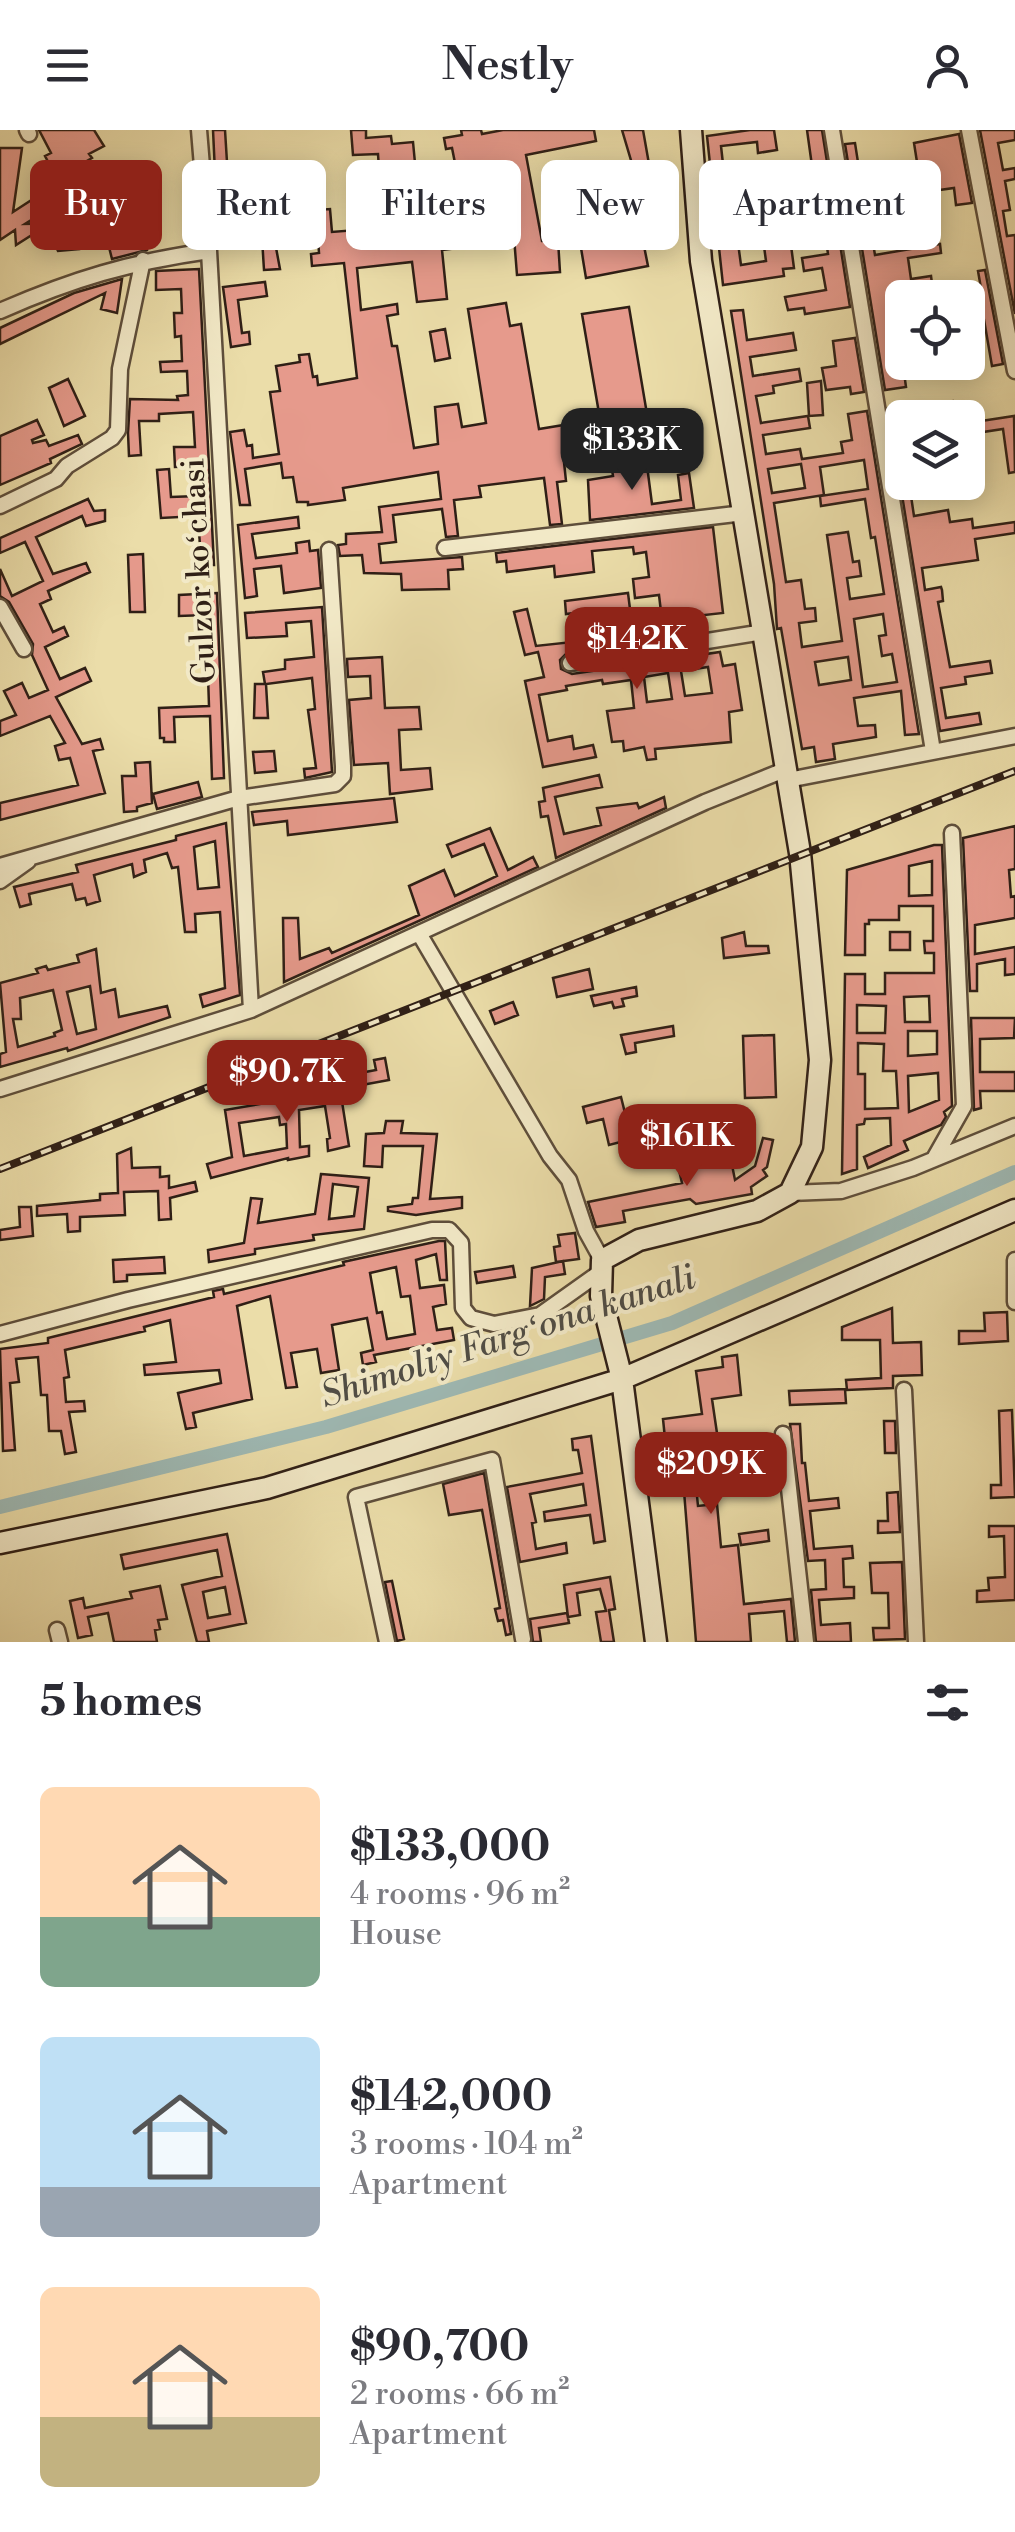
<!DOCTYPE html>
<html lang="en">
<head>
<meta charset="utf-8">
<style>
	body { margin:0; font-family:"Libre Bodoni",serif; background:#f7f7f7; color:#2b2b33; height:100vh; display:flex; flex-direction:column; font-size:38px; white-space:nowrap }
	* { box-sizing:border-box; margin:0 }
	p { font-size:32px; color:#7c7c81 }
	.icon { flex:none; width:55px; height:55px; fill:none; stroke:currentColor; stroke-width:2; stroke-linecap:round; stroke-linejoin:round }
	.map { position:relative; height:1512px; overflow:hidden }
	.details { display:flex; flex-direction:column; background:#fff; flex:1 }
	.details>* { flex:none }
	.guide { position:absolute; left:30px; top:30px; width:955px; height:90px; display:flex; gap:20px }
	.controls { position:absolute; left:885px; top:150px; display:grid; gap:20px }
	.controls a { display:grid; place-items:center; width:100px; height:100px; border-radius:15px; background:#fff; box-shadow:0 5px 25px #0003; font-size:50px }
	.price { position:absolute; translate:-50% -85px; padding:0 22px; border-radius:20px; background:#8f2418; color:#fff; font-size:32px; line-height:65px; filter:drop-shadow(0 2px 5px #0008) }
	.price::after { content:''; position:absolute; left:50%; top:60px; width:30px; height:22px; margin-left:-15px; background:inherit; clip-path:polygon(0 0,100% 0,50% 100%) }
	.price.active { background:#222; color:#fff }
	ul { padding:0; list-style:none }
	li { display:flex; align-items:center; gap:30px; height:250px; padding:0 40px }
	li span { display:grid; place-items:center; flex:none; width:280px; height:200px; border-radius:15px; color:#555 }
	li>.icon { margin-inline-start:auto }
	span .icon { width:120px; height:120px; fill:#fffc; stroke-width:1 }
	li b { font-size:42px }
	h2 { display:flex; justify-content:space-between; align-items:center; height:120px; padding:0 40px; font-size:42px }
	.tag { padding:0 35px; border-radius:15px; background:#fff; box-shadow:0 5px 25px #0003; font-size:35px; line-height:90px }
	.tag.active { background:#8f2418; color:#fff }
	header { display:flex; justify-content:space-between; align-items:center; height:130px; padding:0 40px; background:#fff; font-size:45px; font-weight:600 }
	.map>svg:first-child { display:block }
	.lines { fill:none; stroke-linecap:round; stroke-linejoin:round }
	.canal { stroke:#9eb9b4; stroke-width:14 }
	.building { fill:#e69a8c; stroke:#2f1f16; stroke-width:2.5; fill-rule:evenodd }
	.street-casing { stroke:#5e4e3b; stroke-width:19 }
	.secondary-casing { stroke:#2f1f16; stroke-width:25 }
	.street { stroke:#f2e9c7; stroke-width:14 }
	.secondary { stroke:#f2e9c7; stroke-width:20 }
	.rail-casing { stroke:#2f1f16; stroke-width:8 }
	.rail { stroke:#f2e9c7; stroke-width:4; stroke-dasharray:11; stroke-linecap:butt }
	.labels { text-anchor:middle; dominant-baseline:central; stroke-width:8; stroke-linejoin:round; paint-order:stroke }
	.street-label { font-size:32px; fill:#2f1f16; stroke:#f2e9c7 }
	.water-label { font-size:35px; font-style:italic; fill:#504d45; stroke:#f2e9c7 }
</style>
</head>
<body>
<header><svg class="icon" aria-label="menu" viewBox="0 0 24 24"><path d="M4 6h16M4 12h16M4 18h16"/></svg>Nestly<svg class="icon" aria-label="person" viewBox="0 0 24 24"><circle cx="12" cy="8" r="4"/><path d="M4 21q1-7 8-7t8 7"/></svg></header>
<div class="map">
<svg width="1015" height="1512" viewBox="0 0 1015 1512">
	<rect width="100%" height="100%" fill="#ebdda9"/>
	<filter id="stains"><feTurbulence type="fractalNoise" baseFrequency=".002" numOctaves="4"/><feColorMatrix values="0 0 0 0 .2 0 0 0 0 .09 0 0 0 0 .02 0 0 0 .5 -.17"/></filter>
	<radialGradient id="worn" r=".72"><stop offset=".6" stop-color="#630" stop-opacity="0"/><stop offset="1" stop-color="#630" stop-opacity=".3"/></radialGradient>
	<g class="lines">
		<path class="canal" d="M0,1377L326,1297L672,1193L1015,1042"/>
	</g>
	<path class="building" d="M39,0H94L104,16L89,24L92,28L87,31L89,49L68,61L71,65L25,94L77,93L79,119L58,121L46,96L16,115L15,100L0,110V18H22L13,82L59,52L45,26L51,23Z
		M213,0H225L227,32L279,33L280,44L260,45V52L229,54L231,84L217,85Z
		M351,0H366V8L391,6L392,14L413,12L415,33L391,34L396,97L424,93L425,99L477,94L475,81L489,80L488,73L495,72L488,32L456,38L452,18L446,19L444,8L462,5L461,0H481L482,4L503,0H594L596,11L526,25L542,111L558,110L560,142L517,145L514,107L490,112V114L442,120L447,169L417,172L412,132L357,138L361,180L397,174L398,184L387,186L392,216H397L414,318L438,314L435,277L458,274L462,297L486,293L468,179L506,173L510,196L521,194L539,299L600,289L582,184L629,177L651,308L570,321L571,331L564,332L566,351L557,352L562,394L550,395L544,348L479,356L481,367L454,370L458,406L446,407L442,379L393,385L396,412L379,414L381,433L462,427L463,439L448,440L449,459L402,460L401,444L364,443L362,425L340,426L338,415L346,414V404L382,402L379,377L441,369L438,342L343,358L345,370L308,375V372H297L293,347L283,348L281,333L245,339L250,375H240L230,302L244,300L247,316L252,315L253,328L279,324L270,262L280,261L276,236L300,232L299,225L309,224L313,247L317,246L318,255L357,248L344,133L312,136L311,124L319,123L317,95L269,99L268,84L330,79L332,102L356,100L357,116L384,115L378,24L353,25Z
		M622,0H643L649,34L633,37Z
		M750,0H774L777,20L758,23L757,12L721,16L724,43L769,38L770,49L813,43L807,0H822L850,177L805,184L804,178L788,180L785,167L826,160L822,138L804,141L802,128L828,124L825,103L790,108L794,138L783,139L784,146L723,155L707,6ZM816,57L820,84L787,88L784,61ZM770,58L775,84L737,89L734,63ZM763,109L766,131L741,135L738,113Z
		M980,0H1015V10L998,13L1003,40L1015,38V49L1005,51L1010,80L1003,81L1007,106L1015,105V184Z
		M959,4L972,73L956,75L954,58L911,64L914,89L870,96L875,125L940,114L941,123L908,128L911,149L931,146L934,168H902V213H900L906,257L885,260L845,14L855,13L865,77L901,72L896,35L917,32L914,13Z
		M129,83H146L147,120L112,129L108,113L129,106Z
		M642,106L648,136L586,148L581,118Z
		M274,107L280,139L264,140L262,108Z
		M199,139L214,435H194V416H200L198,386L161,388L157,340L169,339L171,367L198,366L197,336L175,337L174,317H195L193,282L159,284V291H139L141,325L129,326L128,303L130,269L178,270L177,266L188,265L187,241L161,242L160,232L182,231L181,206L175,207L174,183H182L181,159L156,160V141Z
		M985,140L1003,234L992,236L983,184L968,186V165L982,164L978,141Z
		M122,149L117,183L101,179L105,163L0,214V198L74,163Z
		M265,152L267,166L238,170L242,203L249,202L250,214L231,217L223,157Z
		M743,180L747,210L793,203L796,220L750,227L753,246L799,239L801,251L773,256L774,263L756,266L761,293L808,286L810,298L763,305L766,324L800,319L802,329L843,323L841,312L852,310L848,284L867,281L919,604L905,605L901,561L854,568L858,596L875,595L876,607L833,614L835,629L816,632L814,617L802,619L781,498L777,499L774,454L731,181ZM864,330L868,359L820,366L821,376L865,369L871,408L875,407L884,464L850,469L847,448L861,446L859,431L853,432L848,402L827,405L842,511L802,517L799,493L816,491L815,478L805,479L801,450L786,452L774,373L824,365L820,337ZM801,334L805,358L772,363L768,339ZM883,484L886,505L879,506L882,526L892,524L897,552L863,557L854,489ZM848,527L851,550L819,555L815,532Z
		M445,199L450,228L435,231L430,202Z
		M855,208L864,262L851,264L850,257L826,260L822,238L836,236L833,211Z
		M68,249L85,286L64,296L49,258Z
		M821,251L823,285L809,286L807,253Z
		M953,271L956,288H902V352H935L936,363L911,366L914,386L948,380L950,392L972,389L973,398L1015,392V403L975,409L978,430L922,438L925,460L941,457L942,460L943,471L938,472L950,537L990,531L992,543L965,547L966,554L941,558L946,588L979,583L981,594L940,601L888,278Z
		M1014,286L1015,342L1009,343L1003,299L970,304L968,293Z
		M37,290L44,305L32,310L33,313L46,310L49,316L78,305L82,314L50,329L51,333L0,355V306Z
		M646,328L652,374L681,370L678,345L689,343L694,378L590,390L588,350L613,346L611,333Z
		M88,369L94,381L105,380V391L86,396L82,386L36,407L53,444L86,433L90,442L48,461L51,469L40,474L53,502L64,497L68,506L45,517L60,549L85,538L91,551L56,567L82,614L100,609L103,619L93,621L105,663L0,690V673L78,655L70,628L59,630L55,616L65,613L50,586L0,606V591L16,585L4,561L22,553L29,568L48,560L32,525L33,514L9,472L0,466V439L12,466L43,451L25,412L0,423V408Z
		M298,387L299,398L252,404L256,428L297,423L296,413L309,411L310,421L318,420L321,458L284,463L281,436L254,439L257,466L245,468L238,395Z
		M713,397L723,483L677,488L679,505L664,507L659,465L635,468L633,449L649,447L646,422L634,424L633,417L592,421L594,442L555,447L554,436L507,442L506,431L497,432L496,423Z
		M143,424L145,482H130L128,425Z
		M217,463L224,648L212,649L210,586L174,587L175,612H164V608H160L159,578L209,576L206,485L179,486V465Z
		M628,463L630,479L620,481L623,505L634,504V512L567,523L560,530L561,539L572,544L720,522L723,536L735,534L742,580L729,582L731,612L655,619L656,629L647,630L644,617L624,621L623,611L612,612L607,581L634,578L631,550L603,554L602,550L566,556L567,560L539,565L548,611L572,606L574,619L593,615L596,627L543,637L525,551L544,547L538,522L525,525L514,482L527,479L536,516L610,508L606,479L566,484L565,471ZM708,537L712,563L685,566L681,541ZM668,543L672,569L647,572L644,547Z
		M322,477L332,642L305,648L304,639L316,638L308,580L315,579L312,548L266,554L268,588H254L255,554H265L263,542L285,539V530L314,527L311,491L286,493L287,506L247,508L245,483Z
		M382,527L385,578L419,577L421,599L399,600L401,640L430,638L432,659L390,664L388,633L354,635L349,570L371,568L370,546L348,547L347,529Z
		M274,621L276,641L255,643L253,622Z
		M150,632L152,673L137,677V681L124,682L122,646H136L135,633Z
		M599,645L602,657L555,667L564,704L601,695L597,678L637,673L639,678L664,667L666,678L556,728L548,686L541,687L539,672L545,671L543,658Z
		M198,652L202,667L157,679L153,664Z
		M394,668L397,692L288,705L287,691L254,695L252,682Z
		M226,693L240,865L203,877L200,865L225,858L220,782L195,784L196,802H185L178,737L172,738L167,723L144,730L146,742L134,747L132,734L94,745L100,771L87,775L85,768L76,770L72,754L29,764L31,774L20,777L14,757L78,742L76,735L176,710V706ZM215,711L219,757L198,759L194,717Z
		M1015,696V739L1009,740L1011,767L1015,766V788L975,795V824L1015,817V844L1005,845V829L977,834V861H970L963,708Z
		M490,698L508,740L533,727L538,737L284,852L283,788H298L300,829L329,818L332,823L419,785L409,756L444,740L455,766L497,746L484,714L452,727L447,715Z
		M934,715H942L952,976L944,982L946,987L941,995L904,1011L908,1020L868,1038L864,1027L891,1015L890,988L865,989L864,994L857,995V1039L842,1044L845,844H865V864H885V843H934V823H925L924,811H933V776H899V790H869V794H865V825H845L847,740ZM932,731V765L909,766V736ZM929,866L930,892H905L904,867ZM857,875L886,876L885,903H857ZM908,901H937V924L908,926ZM858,913L884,914L883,941H896L898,978L865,979V944H858ZM938,943L939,970L909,982L908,946Z
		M744,802L746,816H768L769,823L724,828L722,808Z
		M890,802H910V820H890Z
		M96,819L101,863L115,859L119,887L167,876L170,887L68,921L67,918L0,937V924L6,922L0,853L38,843L36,839L46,836L48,840L79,832L77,825ZM90,856L96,899L77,904L67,862ZM53,860L62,900L54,903L55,906L18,917L13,889H21L20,868Z
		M589,839L593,859L557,867L553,848Z
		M636,857L637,866L622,869L624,876L614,878L612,872L594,876L591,866Z
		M513,872L518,885L495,894L490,881Z
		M971,888H1015L1014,908L980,909V942H1015V961H980L981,978L974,980Z
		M673,896L674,906L635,913L636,922L626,924L621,905Z
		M774,905L776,967L745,968L743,906Z
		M385,928L389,950L340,959L349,1016L328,1021L327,1009L330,1008L325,976L299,980L300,1017L309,1016V1026L288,1030V1028L211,1048L207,1034L232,1027L225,980L330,962L328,949L376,940L374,930ZM279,987L280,995L286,994L287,1018L244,1026L239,993Z
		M621,967L628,995L654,988L653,986L673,984L675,1014L656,1016L655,1003L609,1015L603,989L587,993L583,977Z
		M386,991H403L401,1003L437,1004L430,1069L462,1067V1078L416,1085L388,1081V1077L412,1074L413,1068H418L423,1016H383L382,1037L364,1036L366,1004L384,1003Z
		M763,1008L773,1010L767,1037L763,1040L767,1046L751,1057L752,1064L696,1074L690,1069L623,1081L625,1092L596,1097L588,1072L682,1053L679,1040L731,1030L735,1050L755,1036Z
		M131,1018L132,1038L160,1037V1047L169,1046V1058L195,1052L197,1061L170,1068L171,1089L159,1090L158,1061L124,1062L125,1085L80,1087V1101L68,1102L67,1084L37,1086V1076L100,1070V1064L118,1063L117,1024Z
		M321,1044L369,1048L364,1099L313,1105L314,1110L255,1119V1124L209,1132L208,1120L244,1113L251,1068L262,1069L258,1093L315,1084ZM333,1054L358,1057L354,1086L329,1089Z
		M19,1077H31L33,1106L0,1110V1100L20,1097Z
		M575,1103L579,1129L556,1132L554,1117L560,1116L558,1105Z
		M439,1111H445L447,1150H440L436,1124L416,1130L420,1158L444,1155L446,1174L433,1177L437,1200L452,1198L454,1210L374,1225L376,1232L363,1235L361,1223L373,1220L367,1188L332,1195L339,1240L321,1243L317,1219L291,1223L297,1257L286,1258L270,1166L237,1176L252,1269L193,1283L196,1297L186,1299L178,1263L221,1253L219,1240L145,1245L144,1235L176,1232L170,1190L144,1197L145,1201L65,1220L69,1247L64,1248L66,1272L84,1271L85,1281L69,1282L76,1322L65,1324L61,1301H49L47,1265H41L38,1227L16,1229L19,1252L10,1253L15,1320L3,1321L0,1219L48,1213V1208L214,1167L213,1161L223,1159L224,1164L344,1135L343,1132ZM396,1137L401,1167L410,1166L415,1204L387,1209L382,1182L377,1183L370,1143Z
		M164,1127L165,1143L127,1145V1151L114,1152L113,1130Z
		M563,1131L565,1144L545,1147L544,1169L530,1176L532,1138Z
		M513,1136L515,1147L477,1153L475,1142Z
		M892,1178L893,1213L921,1212L922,1245L893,1246V1258L847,1260L846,1250L881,1248L880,1210H842V1197Z
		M1007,1182L1008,1211L959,1214V1201H985L984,1183Z
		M737,1225L741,1265L712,1269L718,1310L736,1308L737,1322L731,1323V1329L694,1336L698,1376L717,1374L721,1417L738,1415L744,1474L791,1469L795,1512H787L784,1481L749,1484L751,1512H696L684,1361L662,1363L659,1329L667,1328L663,1289L702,1284L696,1241L723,1237L722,1227Z
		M845,1259L846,1273L790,1275L789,1261Z
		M1012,1280L1015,1367L991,1368V1355H1001L999,1281Z
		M884,1291H895L896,1323H885Z
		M790,1294H800L802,1333H805L809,1371L838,1368L839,1378L810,1381L814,1419L852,1416L853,1428L843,1429L844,1457H854V1468L819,1470L821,1495L850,1493L851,1512H816L811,1460L826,1459L825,1430L808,1431Z
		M591,1306L605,1411L594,1413L590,1385L545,1391L544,1382L586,1375L583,1354L530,1364L536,1392L532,1393L536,1419L566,1413L567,1423L520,1432L507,1357L582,1343L578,1320H573L572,1309Z
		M484,1343L511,1504L506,1505L503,1490L498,1491L495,1479L500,1478L482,1380L449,1385L443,1354Z
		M898,1362L900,1402L878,1403V1391H888L887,1363Z
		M989,1396H1015V1470L977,1472V1461L989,1460L988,1448L1005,1447L1004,1406L989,1407Z
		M768,1400L769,1411L741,1415L739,1404Z
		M227,1404L246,1493L207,1501L209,1512H197L182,1455L222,1446L217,1420L124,1439L121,1425ZM225,1457L230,1484L208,1488L203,1462Z
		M902,1432L905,1509L874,1510L873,1498H889L888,1463H872L870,1433Z
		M610,1447L615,1479L609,1480L614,1512H601L596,1482L606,1481L600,1459L577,1463L580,1485L568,1487L564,1455Z
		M392,1451L404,1509L397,1511L385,1452Z
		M160,1456L167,1489L158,1490L160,1499L155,1500L157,1512H114L108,1483L88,1487L92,1505L78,1508L70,1471L83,1468L85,1478L132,1468L130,1462Z
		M567,1483L569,1493L539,1498L541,1512H533L530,1489Z"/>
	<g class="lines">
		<defs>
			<path id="street" d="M27,0L29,4
				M199,0L209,121L251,880
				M832,0L933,621
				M969,0L1015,241
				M0,181C73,149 130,132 209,121
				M0,376L56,349L67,336L112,308L118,300L120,239L143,130
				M445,418L744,383
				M0,477L24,519
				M570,533L764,502
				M788,650L1015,606
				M0,736L239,668L335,654L343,646V636L329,420
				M0,751L28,731
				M420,805L550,1026L569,1050L586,1101L602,1130
				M0,959L251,880L705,672L787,639
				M935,1027L964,976L952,703
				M790,1063L841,1061L913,1038L1015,996
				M1015,1130V1172
				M0,1204L128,1170L432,1100H449L461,1113L463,1178L471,1188L494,1194L540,1185L599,1143
				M904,1260L916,1512
				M783,1304L806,1512
				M57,1500L60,1512
				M387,1512L356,1367L492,1330L523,1509"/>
			<path id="secondary" d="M0,1413L267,1358L622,1249L1015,1080
				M656,1512L622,1249L601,1166L602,1130L639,1110L757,1081L790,1063L812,1017L820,930L800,723L701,131L691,0"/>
		</defs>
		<use href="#street" class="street-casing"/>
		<use href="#secondary" class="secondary-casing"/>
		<use href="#street" class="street"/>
		<use href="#secondary" class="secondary"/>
		<defs>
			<path id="rail" d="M0,1039L1015,641"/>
		</defs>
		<use href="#rail" class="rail-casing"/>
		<use href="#rail" class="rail"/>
	</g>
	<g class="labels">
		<g class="street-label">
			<text transform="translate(199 441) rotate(-93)">Gulzor koʻchasi</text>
		</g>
		<g class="water-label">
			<text transform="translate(508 1207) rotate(-18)">Shimoliy Fargʻona kanali</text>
		</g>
	</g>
	<rect width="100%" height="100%" filter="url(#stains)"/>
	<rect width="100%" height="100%" fill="url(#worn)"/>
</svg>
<div class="controls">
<a><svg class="icon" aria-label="locate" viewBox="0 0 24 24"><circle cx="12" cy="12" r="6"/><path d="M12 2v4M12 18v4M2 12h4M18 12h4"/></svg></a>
<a><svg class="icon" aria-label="layers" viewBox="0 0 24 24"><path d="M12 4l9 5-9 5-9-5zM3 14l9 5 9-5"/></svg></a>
</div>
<b class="price active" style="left:632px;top:363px">$133K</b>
<b class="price" style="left:637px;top:562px">$142K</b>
<b class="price" style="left:287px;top:995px">$90.7K</b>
<b class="price" style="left:687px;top:1059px">$161K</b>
<b class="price" style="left:711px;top:1387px">$209K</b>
<div class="guide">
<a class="tag active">Buy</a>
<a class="tag">Rent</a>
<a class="tag">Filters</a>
<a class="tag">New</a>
<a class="tag">Apartment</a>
</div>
</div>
<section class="details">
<h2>5 homes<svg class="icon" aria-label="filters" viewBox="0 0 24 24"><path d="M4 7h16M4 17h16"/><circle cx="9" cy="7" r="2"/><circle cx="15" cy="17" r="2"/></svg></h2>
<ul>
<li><span style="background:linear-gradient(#ffd9b3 65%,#7fa58c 0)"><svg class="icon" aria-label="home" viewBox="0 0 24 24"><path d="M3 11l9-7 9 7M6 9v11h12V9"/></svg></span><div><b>$133,000</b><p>4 rooms · 96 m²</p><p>House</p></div></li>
<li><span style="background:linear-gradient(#bfe0f5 75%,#9aa5b1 0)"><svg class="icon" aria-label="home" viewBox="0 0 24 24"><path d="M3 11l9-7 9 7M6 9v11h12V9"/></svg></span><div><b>$142,000</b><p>3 rooms · 104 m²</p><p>Apartment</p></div></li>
<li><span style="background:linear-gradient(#ffd9b3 65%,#c2b280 0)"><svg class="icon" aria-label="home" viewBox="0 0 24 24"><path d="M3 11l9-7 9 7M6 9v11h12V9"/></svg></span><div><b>$90,700</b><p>2 rooms · 66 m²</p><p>Apartment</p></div></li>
</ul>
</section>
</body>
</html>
